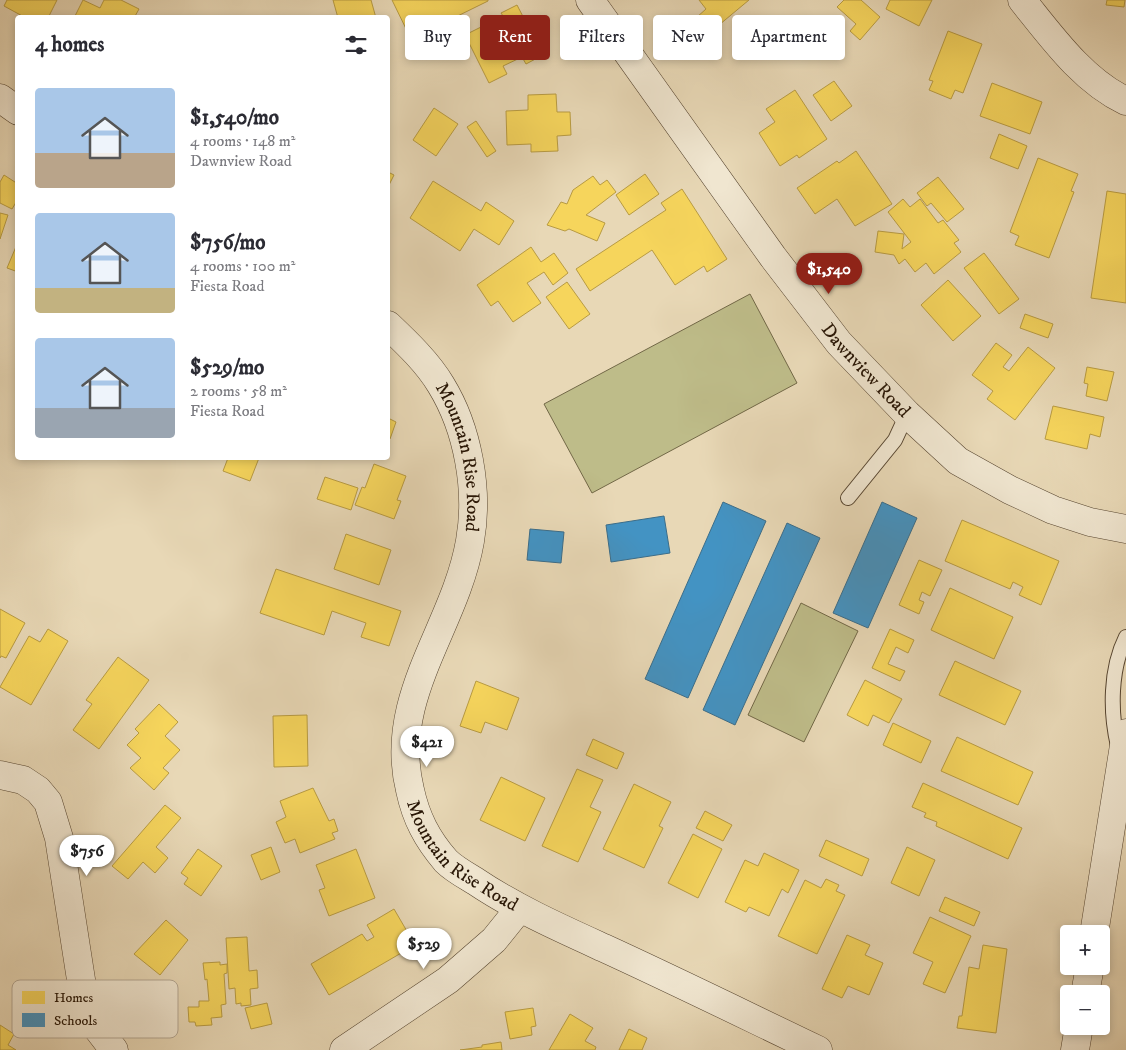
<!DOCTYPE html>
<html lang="en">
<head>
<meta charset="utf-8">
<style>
	body { margin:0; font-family:"IM FELL DW Pica",serif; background:#f2f2f3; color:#2b2b33; height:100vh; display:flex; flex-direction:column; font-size:19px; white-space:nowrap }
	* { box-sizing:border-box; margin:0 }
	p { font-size:16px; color:#7c7c81 }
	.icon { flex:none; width:28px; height:28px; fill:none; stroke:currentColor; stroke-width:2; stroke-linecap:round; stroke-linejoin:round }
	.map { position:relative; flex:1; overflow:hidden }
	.side { position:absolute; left:15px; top:15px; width:375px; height:445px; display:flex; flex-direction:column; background:#fff; border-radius:5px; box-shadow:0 2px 8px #0003 }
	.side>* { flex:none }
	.top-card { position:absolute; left:405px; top:15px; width:475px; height:45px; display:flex; gap:10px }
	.controls { position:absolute; left:1060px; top:925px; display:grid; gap:10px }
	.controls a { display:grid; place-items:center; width:50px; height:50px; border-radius:5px; background:#fff; box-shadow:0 2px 8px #0003; font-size:25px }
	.price { position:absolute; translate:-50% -42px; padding:0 11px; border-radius:18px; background:#fff; color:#222; font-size:16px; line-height:32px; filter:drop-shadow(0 1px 2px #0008) }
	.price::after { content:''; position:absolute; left:50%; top:30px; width:15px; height:11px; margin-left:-8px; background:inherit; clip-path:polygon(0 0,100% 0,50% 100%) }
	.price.current { background:#8f2418; color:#fff }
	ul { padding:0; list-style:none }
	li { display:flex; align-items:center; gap:15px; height:125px; padding:0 20px }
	li span { display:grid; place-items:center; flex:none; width:140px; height:100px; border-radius:5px; color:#555 }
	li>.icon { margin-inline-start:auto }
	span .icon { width:60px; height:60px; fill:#fffc; stroke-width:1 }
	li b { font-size:21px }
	h2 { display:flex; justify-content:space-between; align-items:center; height:60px; padding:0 20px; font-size:21px }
	.tag { padding:0 18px; border-radius:5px; background:#fff; box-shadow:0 2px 8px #0003; font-size:18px; line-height:45px }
	.tag.current { background:#8f2418; color:#fff }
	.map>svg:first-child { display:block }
	.green { fill:#bebc89; stroke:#726847 }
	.homes { fill:#f6d55c; stroke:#b89b42 }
	.schools { fill:#4393c3; stroke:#3b6d8a }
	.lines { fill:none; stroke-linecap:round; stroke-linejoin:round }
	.service-casing { stroke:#574631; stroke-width:16 }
	.minor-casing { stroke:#574631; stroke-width:29 }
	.tertiary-casing { stroke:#574631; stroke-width:29 }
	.service { stroke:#f0e6d0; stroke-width:14 }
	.minor { stroke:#f0e6d0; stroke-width:28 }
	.tertiary { stroke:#f0e6d0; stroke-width:28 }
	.labels { text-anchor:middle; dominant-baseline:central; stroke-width:5; stroke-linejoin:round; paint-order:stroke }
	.street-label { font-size:19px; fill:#271505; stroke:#f0e6d0 }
	.key { fill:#f0e6d0; stroke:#b4a793; stroke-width:1 }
	.key-label { font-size:14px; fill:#271505 }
</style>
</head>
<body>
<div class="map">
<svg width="1126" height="1050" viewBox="0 0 1126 1050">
	<rect width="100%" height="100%" fill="#e8d8b6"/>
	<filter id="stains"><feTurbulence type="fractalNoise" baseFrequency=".004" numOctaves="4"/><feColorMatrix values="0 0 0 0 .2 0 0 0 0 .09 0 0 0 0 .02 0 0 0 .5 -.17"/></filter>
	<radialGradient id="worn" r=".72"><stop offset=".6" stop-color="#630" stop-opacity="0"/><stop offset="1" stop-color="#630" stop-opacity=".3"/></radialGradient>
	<path class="green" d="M750,294L797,383L592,493L544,404Z
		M801,603L858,631L804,742L748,715Z"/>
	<path class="homes" d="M7,0H57L48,18H26L4,6Z
		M83,0L100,8L104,0H121L139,9L134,18H74Z
		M333,0H371L376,18H338Z
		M392,0H488V1L411,39Z
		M699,0H749L701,40L688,25L706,9Z
		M844,0H861L880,17L860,40L850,31L856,24L837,7Z
		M890,0H932L919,26L886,9Z
		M1107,0H1125L1124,7L1106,5Z
		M517,5L543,55L526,64L522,57L503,66L507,74L489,83L465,35L503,16L501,13Z
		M948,31L982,44L963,93L955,90L951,99L929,90L933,81L929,80Z
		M834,81L852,106L831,121L813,95Z
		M992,83L1042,102L1030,134L980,116Z
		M795,90L827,139L799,158L797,155L780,166L759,133L775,122L766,109Z
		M556,94L557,112H570L571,135L557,136L558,151L531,152V144L507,145L506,111L528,110V95Z
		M434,108L458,124L436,156L413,140Z
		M476,121L496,151L487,157L467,127Z
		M999,134L1027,146L1018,169L990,158Z
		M856,151L892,204L855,226L837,199L815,214L797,188L837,161L839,163Z
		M1038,158L1078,174L1071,191L1074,192L1049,258L1015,245L1019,236L1010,232Z
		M388,172L394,175L388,187Z
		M645,174L659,194L629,215L616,195Z
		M4,175L18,184V199L12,209L0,203V182Z
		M593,176L600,185L607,180L616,192L586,215L605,223L597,241L569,229L565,231L547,225L561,202L567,204L573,190Z
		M938,177L964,209L947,222L931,203L927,206L917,193Z
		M433,181L481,211L486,202L514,221L499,245L474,229L460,251L410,218Z
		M682,189L727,259L707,272L704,266L675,285L652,250L590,291L576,269L666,210L661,203Z
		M1107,191L1126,194V303L1091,298Z
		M903,199L910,207L920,199L938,223L943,220L959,240L954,243L961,252L934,274L926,263L915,272L905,259L899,264L894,255L875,252L878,231L904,234L902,249L911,242L888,212Z
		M0,213L8,215L0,239Z
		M18,242V272L7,268Z
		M531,247L541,262L554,253L568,273L553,285L544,272L527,283L541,303L513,322L498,301L491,306L477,285Z
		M984,253L1019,299L999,314L964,268Z
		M948,280L981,316L953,341L921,305Z
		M567,282L590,314L569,329L546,297Z
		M1025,314L1053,324L1048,338L1020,328Z
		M996,343L1012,355L1003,367L1009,371L1028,347L1055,368L1015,420L987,399L993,391L972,375Z
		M1087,367L1114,372L1107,401L1086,396L1088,384L1084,383Z
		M1053,406L1104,417L1100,437L1090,434L1087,449L1045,439Z
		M388,418L396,422L390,439L388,438Z
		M228,458H259L250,481L223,471Z
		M374,464L406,476L397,500L401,501L394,519L355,505L362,487L365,488Z
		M325,477L358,488L351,510L317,499Z
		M962,520L1059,561L1041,605L1019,595L1023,587L1013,582L1010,589L945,561Z
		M346,534L391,550L379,585L334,569Z
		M919,560L942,570L930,596L922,592L919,600L924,602L919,614L899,605Z
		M276,569L401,611L389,646L361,637L366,623L332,611L324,635L260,613Z
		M950,588L1013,617L994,659L931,630Z
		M0,609L25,623L6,658L1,656L0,658Z
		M48,629L68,641L31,705L0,687L29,636L40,642Z
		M890,629L914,640L908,653L896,647L888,664L905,671L900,681L872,668Z
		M118,657L149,680L99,749L73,730L92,704L86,700Z
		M955,661L1021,691L1005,725L939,695Z
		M865,680L902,699L889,723L873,715L868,726L847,715Z
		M476,681L519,698L507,730L485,722L481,733L460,726Z
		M159,704L178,722L165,736L180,750L163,768L169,773L154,790L130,768L141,758L127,745L139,733L135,729Z
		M307,715L308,766L274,767L273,716Z
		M893,723L931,741L921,763L883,745Z
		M957,737L1033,772L1018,805L941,771Z
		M593,739L624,753L617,769L586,755Z
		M577,769L603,780L590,807L601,812L578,862L542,846Z
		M501,777L545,798L525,841L480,820Z
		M923,783L1022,828L1008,859L936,826L937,822L924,817L926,813L912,807Z
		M634,784L671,802L659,826L663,828L644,868L603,849Z
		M313,788L329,821L334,819L338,831L332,833L335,839L300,853L295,839L285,843L276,822L286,817L280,801Z
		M165,805L181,818L156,847L168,858L155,873L143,862L128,879L112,866Z
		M705,811L732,825L723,841L696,828Z
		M693,834L722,849L698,898L668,883Z
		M826,840L869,859L862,876L819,856Z
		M271,847L280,872L261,880L251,855Z
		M907,847L935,860L919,896L891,883Z
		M198,849L222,866L201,896L184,884L188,878L181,873Z
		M356,849L375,898L329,916L319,890L325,888L316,865Z
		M764,853L799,870L788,893L782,889L769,916L749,907L746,912L725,902L745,860L758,866Z
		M826,879L839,885L836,891L845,895L817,954L778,936L805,880L821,888Z
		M945,897L980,912L974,926L939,911Z
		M394,909L415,945L329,995L311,964L362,934L367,941L374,937L367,925Z
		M930,917L971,936L945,993L923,984L933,962L913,953Z
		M166,920L188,940L160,975L134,954Z
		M847,935L870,945L865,955L883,963L869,995L848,986L842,998L822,989Z
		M247,937L249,971L257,970L258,988L250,989L251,1005L241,1006V1003L236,1004L235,988L229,989L226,938Z
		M983,945L1007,949L996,1033L957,1028L959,1016H962L969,967L979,969Z
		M220,962V965L227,964V973L224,974L226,1004L221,1005L222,1017L211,1018L212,1025L196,1026L195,1022H189L188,1007H199V1001H209L207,979L205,980L203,963Z
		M267,1003L272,1024L251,1029L245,1008Z
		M533,1008L536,1026L531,1027L532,1035L510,1039L505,1012Z
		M570,1014L593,1028L585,1041L596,1047L595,1050H549Z
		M0,1025L14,1034L8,1045L16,1050H0Z
		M629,1029L647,1038L642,1050H619Z
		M501,1042L502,1050H460L482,1047V1045Z"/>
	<path class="schools" d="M723,502L766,521L688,698L645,679Z
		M882,502L917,518L868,628L833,613Z
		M664,516L670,553L611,562L606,525Z
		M787,523L820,538L735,725L703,710Z
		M530,529L564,532L561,563L527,560Z"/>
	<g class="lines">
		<defs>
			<path id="service" d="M848,498L895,440L907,414
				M1118,746C1110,712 1110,669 1126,637"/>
			<g id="minor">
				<path id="s1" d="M590,0L773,257L839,343L907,414L958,461L1010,490L1053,510L1090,522L1126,529"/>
				<path d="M1022,0C1051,36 1083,81 1126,101"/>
				<path d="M0,98L18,111"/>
				<path id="s2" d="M388,325C407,343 428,363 441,385C468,429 479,490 470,541C455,628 387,697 410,790C416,818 427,839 446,861C454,869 465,875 475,881C515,908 560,928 604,948C676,981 747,1016 818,1050"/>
				<path d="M0,775L23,780L38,790L48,802L59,838L82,986L94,1024L114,1050"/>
				<path d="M344,1050L448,980L494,940L519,909"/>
			</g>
			<path id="tertiary" d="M1094,934L1126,733
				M1085,994L1090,966
				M1075,1050L1079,1026"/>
		</defs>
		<use href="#service" class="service-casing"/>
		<use href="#minor" class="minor-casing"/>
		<use href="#tertiary" class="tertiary-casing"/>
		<use href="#service" class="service"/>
		<use href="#minor" class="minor"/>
		<use href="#tertiary" class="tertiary"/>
	</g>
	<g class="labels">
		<g class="street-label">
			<text stroke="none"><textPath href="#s1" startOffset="462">Dawnview Road</textPath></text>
			<text stroke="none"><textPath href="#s2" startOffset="156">Mountain Rise Road</textPath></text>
			<text stroke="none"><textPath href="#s2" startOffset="590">Mountain Rise Road</textPath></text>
		</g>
	</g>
	<rect x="12" y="980" width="166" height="58" rx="8" class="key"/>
	<rect x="22" y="991" width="23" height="13" fill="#f6d55c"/>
	<rect x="22" y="1013" width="23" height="14" fill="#4393c3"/>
	<g class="key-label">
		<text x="54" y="1002">Homes</text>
		<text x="54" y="1025">Schools</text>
	</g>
	<rect width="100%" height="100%" filter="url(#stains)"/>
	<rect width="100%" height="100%" fill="url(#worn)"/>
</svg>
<div class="controls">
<a>+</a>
<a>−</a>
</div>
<b class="price current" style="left:829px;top:295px">$1,540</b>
<b class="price" style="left:427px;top:768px">$421</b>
<b class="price" style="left:87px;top:877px">$756</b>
<b class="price" style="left:424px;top:970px">$529</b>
<div class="top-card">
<a class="tag">Buy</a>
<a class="tag current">Rent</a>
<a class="tag">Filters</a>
<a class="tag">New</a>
<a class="tag">Apartment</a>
</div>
<section class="side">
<h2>4 homes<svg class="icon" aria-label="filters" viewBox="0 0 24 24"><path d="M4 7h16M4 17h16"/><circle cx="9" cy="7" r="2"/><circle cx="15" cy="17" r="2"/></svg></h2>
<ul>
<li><span style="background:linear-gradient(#a9c7e8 65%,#b9a48a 0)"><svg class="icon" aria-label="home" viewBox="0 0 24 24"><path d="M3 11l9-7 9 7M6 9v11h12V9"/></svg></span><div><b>$1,540/mo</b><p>4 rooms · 148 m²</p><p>Dawnview Road</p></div></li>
<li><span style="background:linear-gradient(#a9c7e8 75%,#c2b280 0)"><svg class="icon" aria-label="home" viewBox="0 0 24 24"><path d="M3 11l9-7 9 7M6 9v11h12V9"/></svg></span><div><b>$756/mo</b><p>4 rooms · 100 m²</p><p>Fiesta Road</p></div></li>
<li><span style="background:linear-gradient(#a9c7e8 70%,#9aa5b1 0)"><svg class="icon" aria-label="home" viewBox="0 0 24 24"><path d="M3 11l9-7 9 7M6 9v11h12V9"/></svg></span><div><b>$529/mo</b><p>2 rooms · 58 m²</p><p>Fiesta Road</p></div></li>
</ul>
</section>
</div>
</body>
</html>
